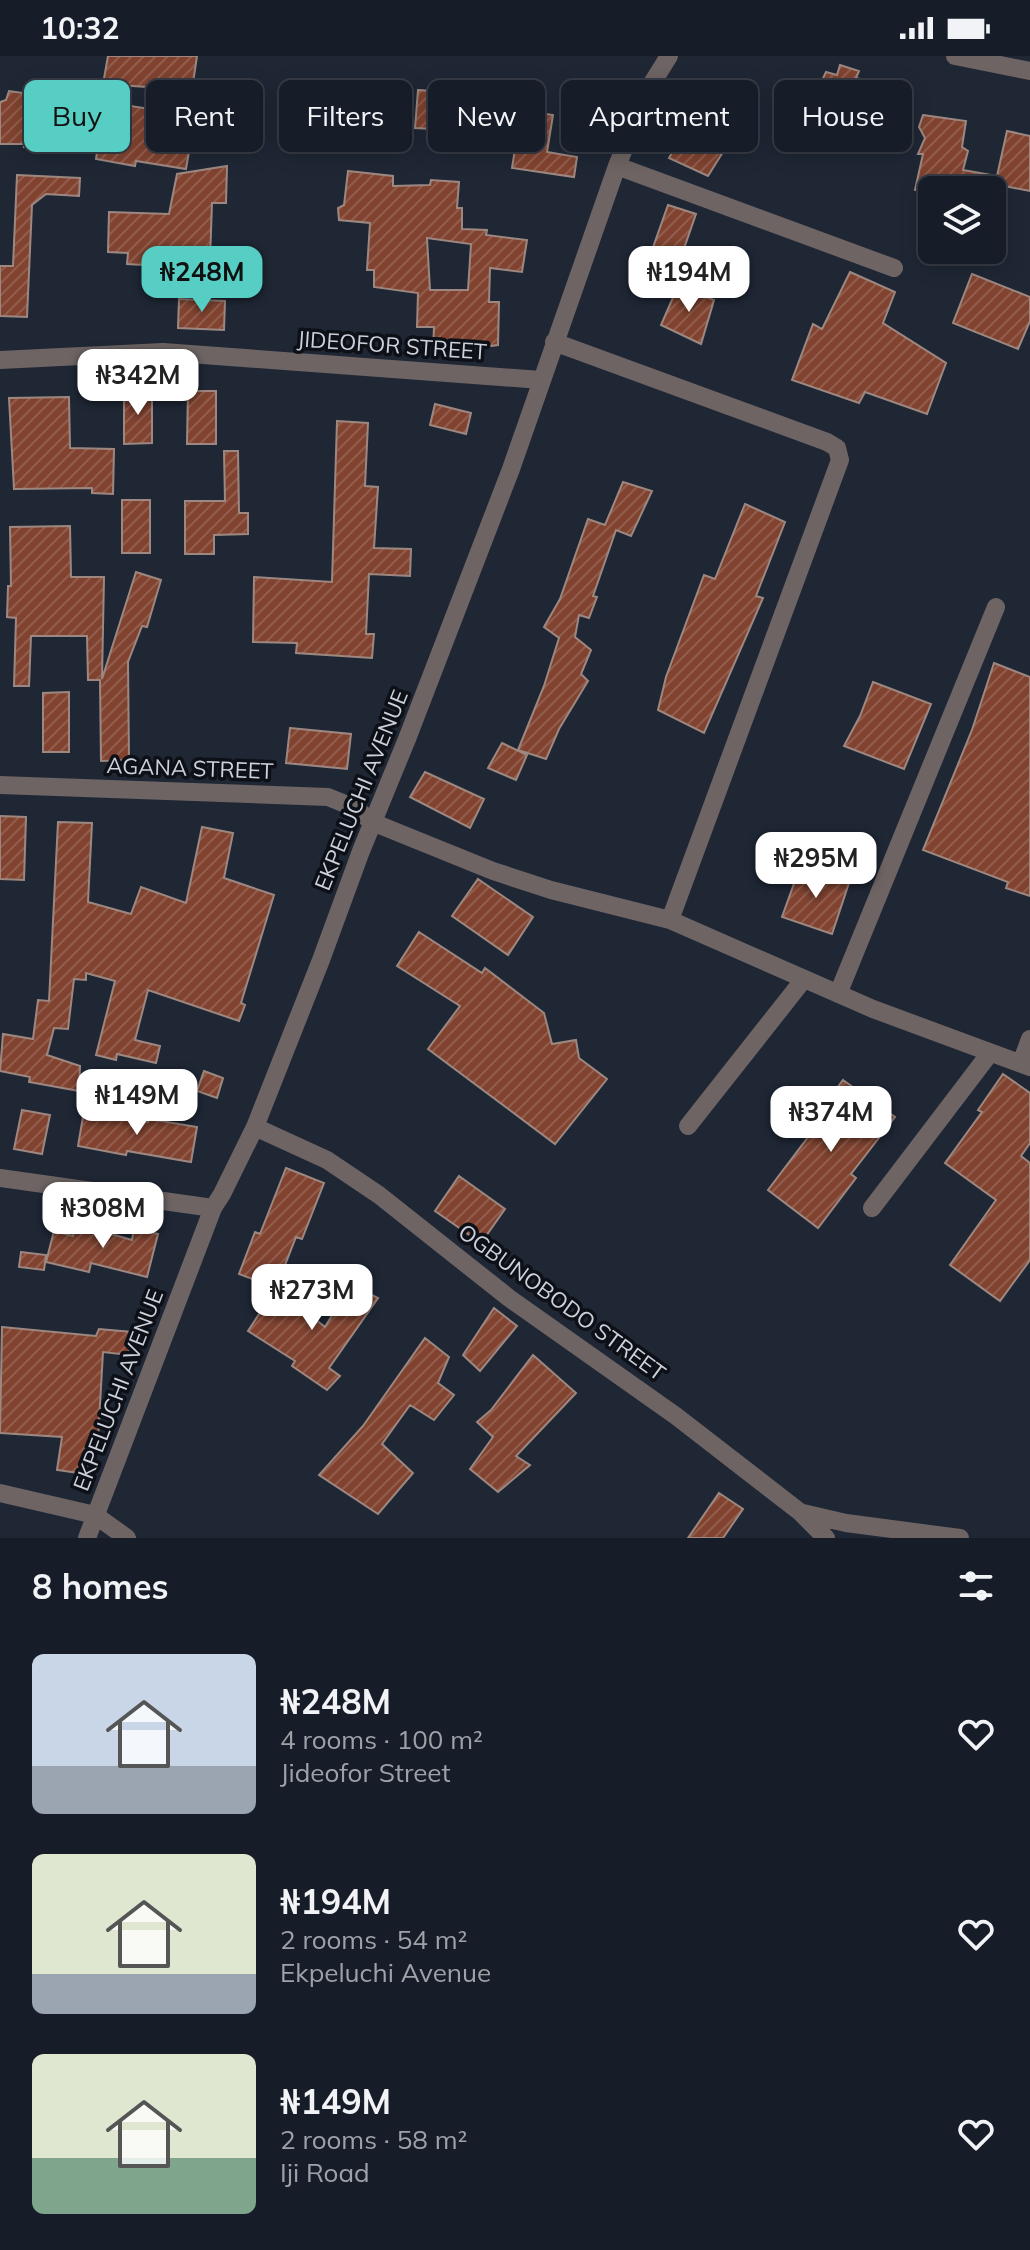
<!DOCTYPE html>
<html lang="en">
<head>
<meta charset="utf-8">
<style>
	body { margin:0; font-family:Mulish,sans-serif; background:#242a34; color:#f1f3f6; height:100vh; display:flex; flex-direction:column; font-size:30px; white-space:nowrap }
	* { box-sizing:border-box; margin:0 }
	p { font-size:26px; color:#9ea2a8 }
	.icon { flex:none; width:44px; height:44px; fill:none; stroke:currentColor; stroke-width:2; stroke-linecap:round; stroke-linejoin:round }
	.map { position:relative; height:1482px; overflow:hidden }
	.drawer { display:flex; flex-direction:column; background:#171d28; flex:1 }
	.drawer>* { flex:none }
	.top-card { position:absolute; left:24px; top:24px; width:982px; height:72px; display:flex; gap:16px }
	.buttons { position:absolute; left:918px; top:120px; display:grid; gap:16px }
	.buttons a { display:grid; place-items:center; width:88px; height:88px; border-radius:12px; background:#171d28; box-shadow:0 4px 20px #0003,0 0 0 2px #363b45; font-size:40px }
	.price { position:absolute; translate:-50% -68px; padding:0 18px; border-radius:16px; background:#fff; color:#222; font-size:26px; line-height:52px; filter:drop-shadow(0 2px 4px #0008) }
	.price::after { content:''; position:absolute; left:50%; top:48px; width:24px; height:18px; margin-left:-12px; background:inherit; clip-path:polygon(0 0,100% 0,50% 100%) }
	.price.selected { background:#56cec3; color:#111 }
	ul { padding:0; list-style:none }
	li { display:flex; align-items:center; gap:24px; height:200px; padding:0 32px }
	li span { display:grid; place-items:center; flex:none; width:224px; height:160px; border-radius:12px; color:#555 }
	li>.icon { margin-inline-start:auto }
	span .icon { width:96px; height:96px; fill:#fffc; stroke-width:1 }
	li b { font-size:34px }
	h2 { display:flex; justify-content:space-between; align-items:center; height:96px; padding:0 32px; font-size:34px }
	.tag { padding:0 28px; border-radius:12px; background:#171d28; box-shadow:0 4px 20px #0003,0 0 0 2px #363b45; font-size:28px; line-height:72px }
	.tag.selected { background:#56cec3; color:#111 }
	.status { display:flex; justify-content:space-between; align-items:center; height:56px; padding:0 40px; background:#171d28; direction:ltr }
	.status svg { height:22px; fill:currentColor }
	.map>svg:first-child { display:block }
	.building { fill:url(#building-hatch); stroke:#9d8881; stroke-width:2; fill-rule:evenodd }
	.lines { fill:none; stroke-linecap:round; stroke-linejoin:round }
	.minor { stroke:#6e6464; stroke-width:18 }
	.labels { text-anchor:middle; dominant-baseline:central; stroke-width:7; stroke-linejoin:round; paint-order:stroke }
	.street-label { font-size:22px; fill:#ccd1db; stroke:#0d1016 }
</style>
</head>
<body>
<div class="status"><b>10:32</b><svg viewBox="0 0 49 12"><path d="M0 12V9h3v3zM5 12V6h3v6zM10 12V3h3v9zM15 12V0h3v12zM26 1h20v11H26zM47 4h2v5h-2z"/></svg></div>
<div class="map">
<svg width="1030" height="1482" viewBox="0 0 1030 1482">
	<defs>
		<pattern id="building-hatch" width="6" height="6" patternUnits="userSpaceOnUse" patternTransform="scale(2)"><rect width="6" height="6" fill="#814330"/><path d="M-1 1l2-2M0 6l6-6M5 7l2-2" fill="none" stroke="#925d4d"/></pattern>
	</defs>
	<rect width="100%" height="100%" fill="#1f2735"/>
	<path class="building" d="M108,0H197L192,34L103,28Z
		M840,9L859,15L856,22L894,31L884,70L854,65L851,73L807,56L826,16L837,19Z
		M39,31H73L60,93L24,91L25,88H0V46L6,44L9,35L37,39Z
		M418,34L507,40L506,52L553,59L547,96L577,101L574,121L512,112L516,87L453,83V74L415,72Z
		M105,46L195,60L186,113L136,105L135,110L96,103Z
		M923,59L966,65L962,91L968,95L963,114L997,120L1007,75L1030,80V135L999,129L998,134H932V136L915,134L923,98H918L925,82L919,71Z
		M666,67L728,88L708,120L669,102L673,95L658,91Z
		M227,110L226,147H212L210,204L172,206L173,200L144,199L143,209L127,208L128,197L108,196L109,156L169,158L177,118Z
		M348,115L393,120V130L430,129L431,124L459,126L457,152H462V173L487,174L486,179L527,184L522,216L490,212L489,246H499L498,289L459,294L433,293L434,271H417L418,237L374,231V214H367L370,167L339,164L338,152L344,149ZM427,182L471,188L468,234H430Z
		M17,119L80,122L79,140L46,138L32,149L27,261L0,260V210H13Z
		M668,149L696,158L673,224L645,214Z
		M850,216L895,236L883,267L946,307L927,358L865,336L859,347L792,324L813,268L822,273Z
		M972,218L1030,241V265L1018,293L953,267Z
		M678,230L714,244L701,288L661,269Z
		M179,243L225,245L224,274L178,272Z
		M152,334V387L124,388V335Z
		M188,335H216V388H187Z
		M69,341L70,392L114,393L113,438L92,437V432L14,433L9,342Z
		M435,348L471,357L466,378L430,369Z
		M337,365L368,367L365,430L378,431L374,492L411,493L410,520L369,518L366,578H374L372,602L296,597L297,587L253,586L254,521L332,526Z
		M224,395H238L239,457H248V478L214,479V498H185V445H225Z
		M623,426L652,435L631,480L616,474L593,540L597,541L589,562L579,559L575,581L591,594L581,618L588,625L559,673L546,703L518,694L544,630L559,582L544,571L560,543L588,463L605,469Z
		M122,444H150V497H122Z
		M745,448L785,466L756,540L763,542L704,677L658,654L666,621L704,519L715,523Z
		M70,470L71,521H104L102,623L136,516L161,524L147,571L142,570L128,606L129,704L101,705L100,624H88L87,580H31L29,630H14L16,562L7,561L8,530H11L10,471Z
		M994,607L1030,621V840L1006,832L1008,826L923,794L972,674Z
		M873,626L931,648L904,713L844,690L860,660Z
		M69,636V696H43V637Z
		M290,672L351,678L347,713L286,707Z
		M502,687L527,699L516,724L488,712Z
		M425,716L484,743L470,772L410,741Z
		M0,760L26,761L24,824L0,823Z
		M58,766L92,767L88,846L131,858L141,831L186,847L202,771L233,777L224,822L274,839L241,947L245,949L239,965L148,934L135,984L160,990L156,1007L117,998L116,1004L96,999L115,925L86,917V924L74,923L68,973L54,972L47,999L80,1010L79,1035L29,1026L30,1021L0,1015L3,978L33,983L38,944L49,945Z
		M800,811L849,827L832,878L782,861Z
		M478,823L533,861L508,899L452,860Z
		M419,876L482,917L485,912L544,957L552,988L576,984L579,1002L607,1023L555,1088L428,993L460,950L397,910Z
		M204,1015L223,1022L217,1042L197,1035Z
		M1003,1018L1030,1037V1087L1021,1100L1030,1107V1204L1000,1245L950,1209L996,1144L945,1107L982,1056L978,1054Z
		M843,1024L895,1061L851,1118L856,1122L818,1172L768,1134L827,1056L822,1053Z
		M22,1054L50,1059L42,1098L14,1093Z
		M84,1055L148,1066L149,1063L197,1071L191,1106L127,1095L126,1099L78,1090Z
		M286,1112L324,1127L302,1183L296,1181L276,1232L239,1218L255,1176L260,1178Z
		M459,1120L505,1153L481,1187L435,1155Z
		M76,1168L132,1184L134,1172L158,1178L147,1221L91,1207L89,1216L46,1206L54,1175L73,1180Z
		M21,1196L46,1199L44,1214L19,1211Z
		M351,1228L378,1242L329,1312L340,1320L327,1334L292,1310L295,1305L248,1275L276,1232L325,1271Z
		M494,1252L517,1270L480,1315L463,1299Z
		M2,1271L96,1280L99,1273L132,1276L129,1299L103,1296L98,1383H91L86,1418L57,1414L62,1381L0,1377Z
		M425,1282L449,1301L438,1327L454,1339L434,1364L410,1349L382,1388L413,1417L378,1458L319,1419L363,1370Z
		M533,1299L576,1337L516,1400L530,1409L498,1436L470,1413L493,1381L477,1366L491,1354Z
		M719,1437L743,1453L723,1482H688Z"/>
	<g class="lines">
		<path class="minor" d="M955,0L1030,15
			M617,110L894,212
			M554,286L827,386L837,392L840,404L670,864
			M0,304L163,296L541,324
			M0,729L328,741L355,752L372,766L493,815L551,834L670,864L873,953L1030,1011
			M838,938L996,551
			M1021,1007L1030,983
			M688,1070L804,923
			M255,1071L327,1104L379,1139L509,1242L676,1360L800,1456L826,1482
			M0,1122L213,1152
			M872,1152L990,997
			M0,1437L95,1459L127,1482
			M803,1457L846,1467L960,1482
			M87,1482L213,1152L222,1138L255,1071L321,904L361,795L407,683L511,413L617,110L649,32L669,0"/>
	</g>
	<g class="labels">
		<g class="street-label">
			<text transform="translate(392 289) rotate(4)">JIDEOFOR STREET</text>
			<text transform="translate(190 712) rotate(2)">AGANA STREET</text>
			<text transform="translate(361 734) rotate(-68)">EKPELUCHI AVENUE</text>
			<text transform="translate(562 1246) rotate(36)">OGBUNOBODO STREET</text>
			<text transform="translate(118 1334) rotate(-69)">EKPELUCHI AVENUE</text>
		</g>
	</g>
</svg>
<div class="buttons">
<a><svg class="icon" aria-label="layers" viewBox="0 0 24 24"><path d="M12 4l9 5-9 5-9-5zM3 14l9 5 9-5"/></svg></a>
</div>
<b class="price selected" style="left:202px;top:258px">₦248M</b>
<b class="price" style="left:689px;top:258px">₦194M</b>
<b class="price" style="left:138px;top:361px">₦342M</b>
<b class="price" style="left:816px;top:844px">₦295M</b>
<b class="price" style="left:137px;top:1081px">₦149M</b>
<b class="price" style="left:831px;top:1098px">₦374M</b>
<b class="price" style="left:103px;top:1194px">₦308M</b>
<b class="price" style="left:312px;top:1276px">₦273M</b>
<div class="top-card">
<a class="tag selected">Buy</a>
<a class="tag">Rent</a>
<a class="tag">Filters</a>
<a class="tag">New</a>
<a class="tag">Apartment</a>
<a class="tag">House</a>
</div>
</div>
<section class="drawer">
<h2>8 homes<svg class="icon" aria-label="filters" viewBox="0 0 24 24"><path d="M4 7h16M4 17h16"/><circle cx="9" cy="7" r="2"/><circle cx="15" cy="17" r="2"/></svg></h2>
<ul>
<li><span style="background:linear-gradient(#c9d6e8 70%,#9aa5b1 0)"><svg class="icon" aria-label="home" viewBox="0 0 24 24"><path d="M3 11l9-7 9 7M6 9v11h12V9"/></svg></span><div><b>₦248M</b><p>4 rooms · 100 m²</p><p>Jideofor Street</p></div><svg class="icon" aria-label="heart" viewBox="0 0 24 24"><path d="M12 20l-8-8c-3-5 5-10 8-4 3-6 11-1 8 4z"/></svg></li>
<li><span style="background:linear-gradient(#dfe7d0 75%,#9aa5b1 0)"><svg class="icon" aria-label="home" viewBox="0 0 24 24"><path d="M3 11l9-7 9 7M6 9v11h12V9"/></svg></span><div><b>₦194M</b><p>2 rooms · 54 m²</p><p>Ekpeluchi Avenue</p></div><svg class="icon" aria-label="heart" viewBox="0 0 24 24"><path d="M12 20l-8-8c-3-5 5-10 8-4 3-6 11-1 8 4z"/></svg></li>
<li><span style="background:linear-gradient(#dfe7d0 65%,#7fa58c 0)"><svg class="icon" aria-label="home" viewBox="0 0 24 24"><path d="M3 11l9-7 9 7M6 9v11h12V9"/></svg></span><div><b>₦149M</b><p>2 rooms · 58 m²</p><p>Iji Road</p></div><svg class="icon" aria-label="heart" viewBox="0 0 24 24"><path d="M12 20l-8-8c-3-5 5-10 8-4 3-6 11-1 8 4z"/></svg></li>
</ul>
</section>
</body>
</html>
